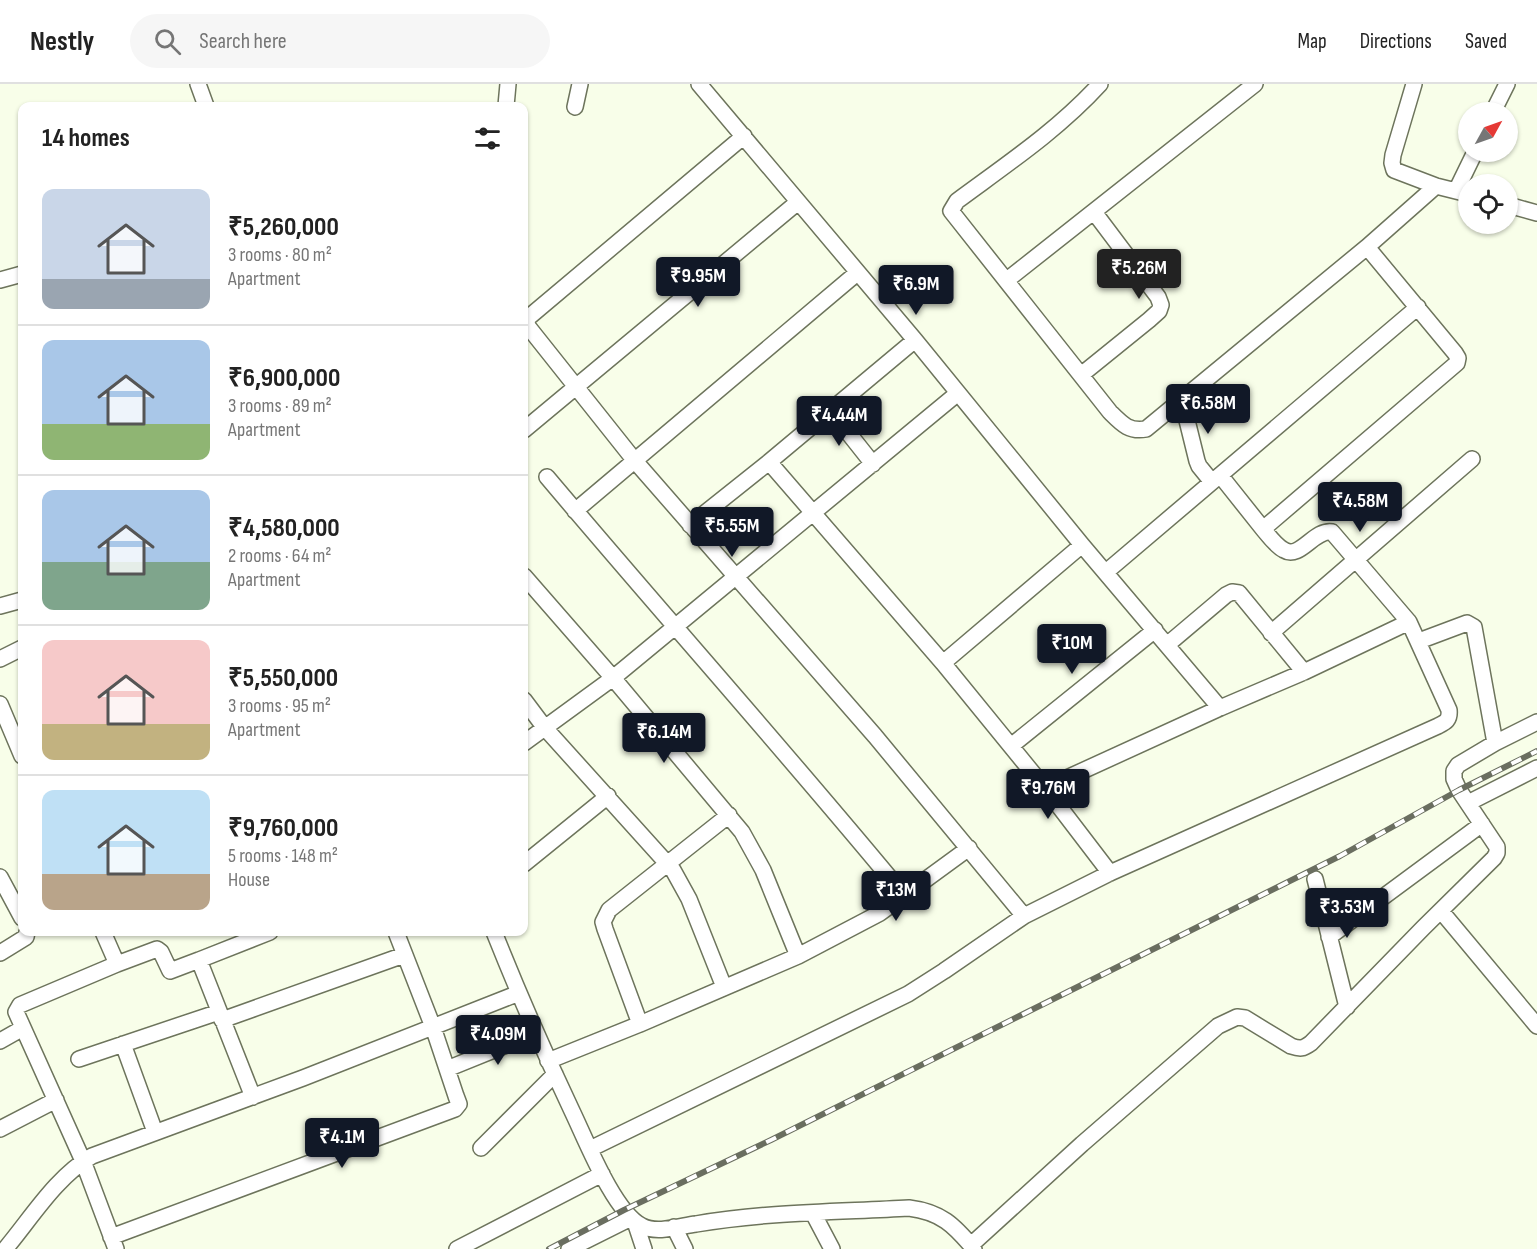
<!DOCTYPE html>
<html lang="en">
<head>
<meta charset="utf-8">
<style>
	body { margin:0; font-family:"Sofia Sans Condensed",sans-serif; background:#f6f6f6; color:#222; height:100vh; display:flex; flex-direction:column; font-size:22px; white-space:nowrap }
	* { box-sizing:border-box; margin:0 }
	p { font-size:20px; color:#767676 }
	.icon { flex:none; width:33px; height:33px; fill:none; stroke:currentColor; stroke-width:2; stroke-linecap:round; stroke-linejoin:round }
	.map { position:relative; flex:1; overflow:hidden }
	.side { position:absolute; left:18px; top:18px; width:510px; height:834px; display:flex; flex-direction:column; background:#fff; border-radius:12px; box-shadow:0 2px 4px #0004 }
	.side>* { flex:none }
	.needle { width:39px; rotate:50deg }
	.fabs { position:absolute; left:1458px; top:18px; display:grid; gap:12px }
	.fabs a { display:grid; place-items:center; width:60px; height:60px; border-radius:50%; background:#fff; box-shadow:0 2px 4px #0004; font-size:30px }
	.price { position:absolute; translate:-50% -51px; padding:0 14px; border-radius:6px; background:#111827; color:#fff; font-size:20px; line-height:39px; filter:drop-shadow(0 2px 3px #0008) }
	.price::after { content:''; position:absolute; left:50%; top:36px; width:18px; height:14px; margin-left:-9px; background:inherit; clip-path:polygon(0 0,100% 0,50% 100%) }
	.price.on { background:#222; color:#fff }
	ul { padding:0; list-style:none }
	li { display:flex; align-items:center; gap:18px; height:150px; padding:0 24px }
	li+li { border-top:2px solid #e0e0e0 }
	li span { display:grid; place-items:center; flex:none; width:168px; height:120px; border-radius:12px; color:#555 }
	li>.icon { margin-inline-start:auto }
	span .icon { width:72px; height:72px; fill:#fffc; stroke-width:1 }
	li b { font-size:26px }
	h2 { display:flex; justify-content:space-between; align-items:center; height:72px; padding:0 24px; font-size:26px }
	header { display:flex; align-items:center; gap:36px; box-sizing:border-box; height:84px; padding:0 30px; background:#fff; border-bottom:2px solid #e0e0e0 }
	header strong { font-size:28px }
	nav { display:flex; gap:33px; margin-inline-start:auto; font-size:21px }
	.search { width:420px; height:54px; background:#f6f6f6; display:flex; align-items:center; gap:15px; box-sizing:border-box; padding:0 21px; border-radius:33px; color:#767676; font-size:22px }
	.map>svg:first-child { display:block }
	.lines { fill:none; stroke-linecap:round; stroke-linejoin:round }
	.minor-casing { stroke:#6d745c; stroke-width:18 }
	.minor { stroke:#fff; stroke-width:15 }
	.rail-casing { stroke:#6a6e60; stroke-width:6 }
	.rail { stroke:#fff; stroke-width:4; stroke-dasharray:11; stroke-linecap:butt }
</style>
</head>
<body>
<header>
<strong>Nestly</strong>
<div class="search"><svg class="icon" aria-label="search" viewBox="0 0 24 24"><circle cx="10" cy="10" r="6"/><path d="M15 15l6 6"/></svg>Search here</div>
<nav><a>Map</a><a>Directions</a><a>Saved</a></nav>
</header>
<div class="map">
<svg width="1537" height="1165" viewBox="0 0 1537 1165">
	<rect width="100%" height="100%" fill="#f8fee9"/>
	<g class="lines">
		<defs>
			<path id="minor" d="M198,0L206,22
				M699,0L915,256L1082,461L1220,624
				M1100,0C1058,46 1007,80 957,117L951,127L1110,328C1122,340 1129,348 1146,345L1367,163L1436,102
				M1414,0L1393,71L1392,79L1394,86L1436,102L1468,110
				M506,22L508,0
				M575,23L580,0
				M1493,28L1507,0
				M744,52L529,233L526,240L635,377L875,652L1024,832
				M1456,107L1475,68
				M1508,121L1537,129
				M0,196L22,190
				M1007,196L1255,0
				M1081,291L1149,236L1159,227L1161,221L1158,213L1094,128
				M1182,316L1197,377L1199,382L1212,398
				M831,327L873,380
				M524,346L798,118
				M769,378L943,579L1045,704L1110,789
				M1220,391L1263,445L1457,279L1458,274L1455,269L1367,163
				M547,393C665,533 787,669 904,811
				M575,427L857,189
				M690,441L769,378L915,256
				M1263,445C1269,452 1276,462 1284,466C1300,476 1314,445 1332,448L1409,538
				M1106,488L1418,223
				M524,492L613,594L742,748L763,786L798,872
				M0,522L22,516
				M1271,549L1472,375
				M1168,560L1226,511L1232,508L1239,509L1304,588
				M0,575L22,564
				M943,579L1082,461
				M524,616L545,644L673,786L689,815L724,903
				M0,620L22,672
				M524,659L613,594L958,309
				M1495,659L1537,638
				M1011,662L1155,546
				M1468,719L1537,684
				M524,780L608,712
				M0,793L22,834
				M1315,795L1347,923
				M1441,827L1537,942
				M103,848L117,880L157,865L161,868L170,887L199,876L253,1013
				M494,848C518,908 544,968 572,1027C586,1056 614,1128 642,1142C657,1150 680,1142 696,1140C766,1128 838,1128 909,1124C941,1128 954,1141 974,1165
				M1329,853L1482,740
				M0,869L26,853L27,848
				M199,876L270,848
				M222,936L404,871
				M640,940L605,845L603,838L609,826L729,731
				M0,957L23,944
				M123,960L155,1048
				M79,975L219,928
				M548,977L640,940L798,872L880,829L969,764
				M447,985L536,949
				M0,1045L56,1016
				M481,1064L555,990
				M590,1065L908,910L944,887L1024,832L1110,789L1438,642C1446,638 1450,636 1449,626L1409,538L1304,588L1220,624L1045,704
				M813,1129L832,1165
				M635,1138L644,1165
				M674,1143L685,1165
				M111,1153L455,1025L459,1020L456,1012L433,943L396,848
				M971,1161L1082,1060L1218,942L1237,933L1245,934L1291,962C1300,965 1303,965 1311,959L1423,844L1494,774L1497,769V763L1459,706L1454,695V687L1458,681L1495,659L1474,543L1467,539L1419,557
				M6,1164C32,1133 56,1093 92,1072L303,994L519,909
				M116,1165L83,1077L16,928L20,921L117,880
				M457,1165L602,1090
				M569,1165L631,1134"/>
		</defs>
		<use href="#minor" class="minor-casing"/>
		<use href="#minor" class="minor"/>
		<defs>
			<path id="rail" d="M549,1165L624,1126L771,1056L1340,772L1459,706L1537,667"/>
		</defs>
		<use href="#rail" class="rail-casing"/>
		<use href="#rail" class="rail"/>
	</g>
</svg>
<div class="fabs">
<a><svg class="needle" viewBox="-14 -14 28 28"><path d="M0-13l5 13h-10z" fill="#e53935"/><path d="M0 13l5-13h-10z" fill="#767676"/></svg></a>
<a><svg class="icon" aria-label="locate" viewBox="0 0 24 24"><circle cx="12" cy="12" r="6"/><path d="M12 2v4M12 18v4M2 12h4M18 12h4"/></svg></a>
</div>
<b class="price on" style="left:1139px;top:216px">₹5.26M</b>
<b class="price" style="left:698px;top:224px">₹9.95M</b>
<b class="price" style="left:916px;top:232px">₹6.9M</b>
<b class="price" style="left:1208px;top:351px">₹6.58M</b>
<b class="price" style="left:839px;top:363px">₹4.44M</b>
<b class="price" style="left:1360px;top:449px">₹4.58M</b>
<b class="price" style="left:732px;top:474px">₹5.55M</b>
<b class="price" style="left:1072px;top:591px">₹10M</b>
<b class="price" style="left:664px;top:680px">₹6.14M</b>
<b class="price" style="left:1048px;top:736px">₹9.76M</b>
<b class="price" style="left:896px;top:838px">₹13M</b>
<b class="price" style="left:1347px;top:855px">₹3.53M</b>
<b class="price" style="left:498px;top:982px">₹4.09M</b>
<b class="price" style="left:342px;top:1085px">₹4.1M</b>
<section class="side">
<h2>14 homes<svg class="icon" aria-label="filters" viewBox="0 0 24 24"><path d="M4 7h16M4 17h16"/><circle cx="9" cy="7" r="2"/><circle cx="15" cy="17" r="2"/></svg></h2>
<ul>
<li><span style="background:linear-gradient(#c9d6e8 75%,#9aa5b1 0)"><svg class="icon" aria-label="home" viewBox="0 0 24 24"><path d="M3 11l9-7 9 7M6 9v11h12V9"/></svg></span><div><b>₹5,260,000</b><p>3 rooms · 80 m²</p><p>Apartment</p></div></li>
<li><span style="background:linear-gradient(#a9c7e8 70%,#8fb573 0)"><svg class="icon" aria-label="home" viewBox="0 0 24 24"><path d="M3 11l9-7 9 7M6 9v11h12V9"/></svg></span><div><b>₹6,900,000</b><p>3 rooms · 89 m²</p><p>Apartment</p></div></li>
<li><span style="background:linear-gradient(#a9c7e8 60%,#7fa58c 0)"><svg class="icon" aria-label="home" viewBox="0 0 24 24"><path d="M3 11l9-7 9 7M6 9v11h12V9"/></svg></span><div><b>₹4,580,000</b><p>2 rooms · 64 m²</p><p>Apartment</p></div></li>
<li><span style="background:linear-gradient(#f6c9c9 70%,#c2b280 0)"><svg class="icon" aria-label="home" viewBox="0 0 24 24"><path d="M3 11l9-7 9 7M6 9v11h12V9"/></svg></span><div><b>₹5,550,000</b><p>3 rooms · 95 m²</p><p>Apartment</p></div></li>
<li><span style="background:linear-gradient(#bfe0f5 70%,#b9a48a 0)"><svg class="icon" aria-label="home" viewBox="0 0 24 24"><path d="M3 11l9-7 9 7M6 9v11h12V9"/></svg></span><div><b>₹9,760,000</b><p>5 rooms · 148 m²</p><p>House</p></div></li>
</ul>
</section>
</div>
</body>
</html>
